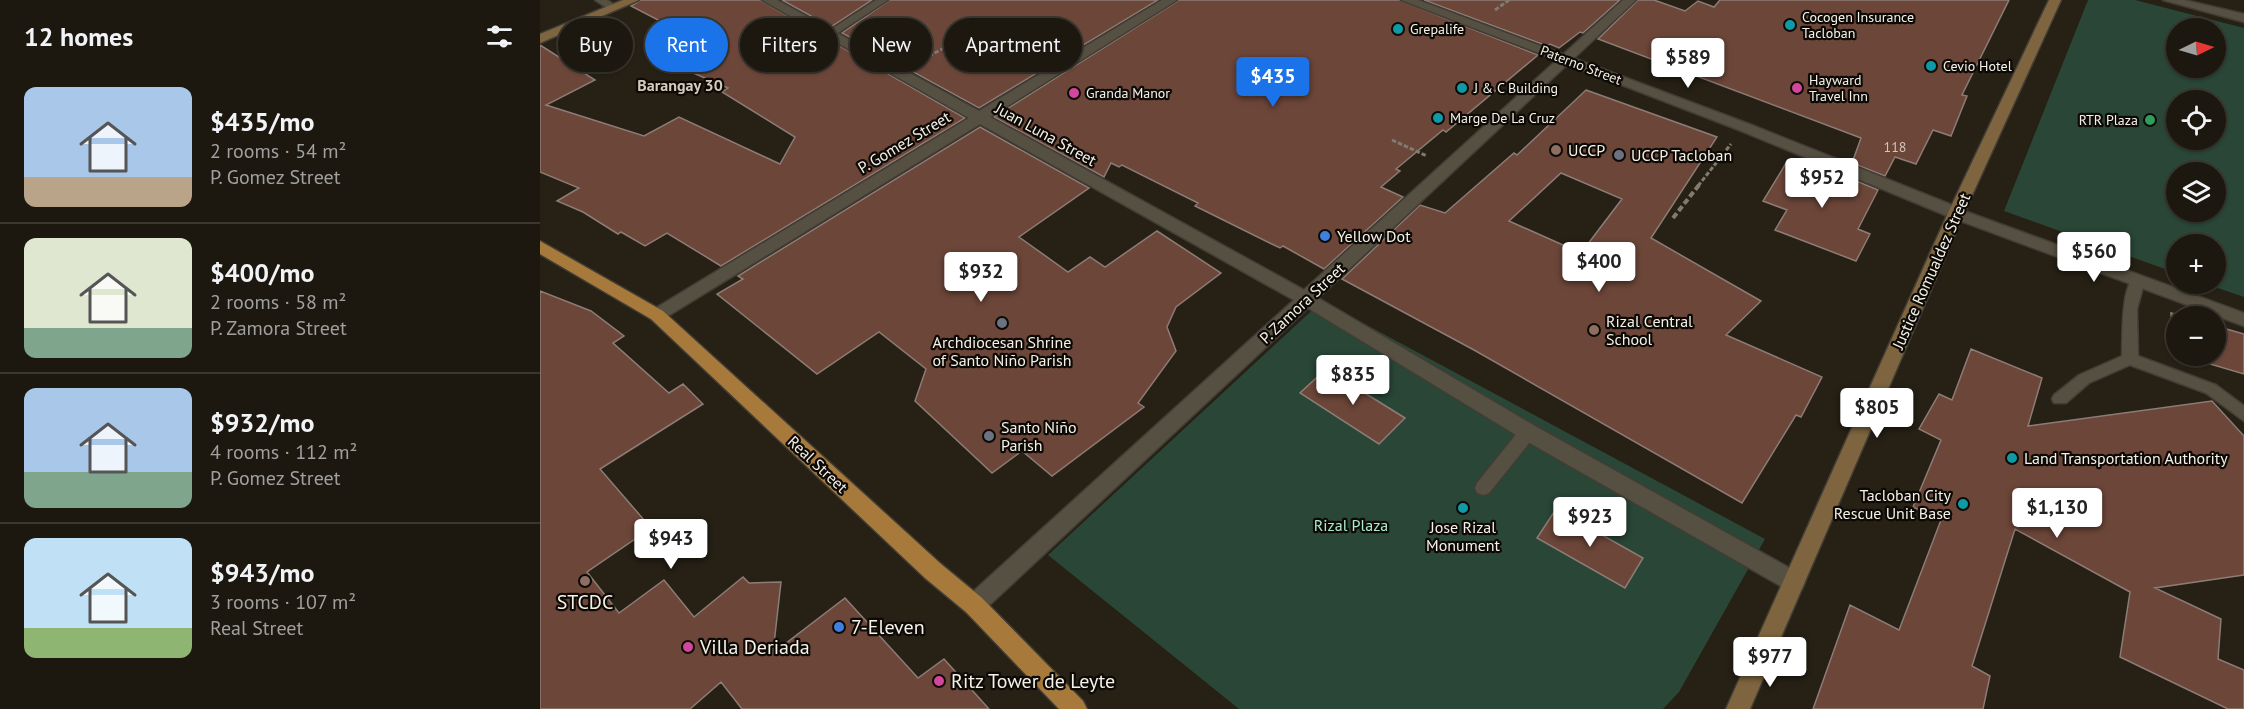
<!DOCTYPE html>
<html lang="en">
<head>
<meta charset="utf-8">
<style>
	body { margin:0; font-family:"PT Sans",sans-serif; background:#29251e; color:#f1f3f6; height:100vh; display:flex; flex-direction:column; font-size:22px; white-space:nowrap }
	* { box-sizing:border-box; margin:0 }
	p { font-size:20px; color:#a0a09f }
	.icon { flex:none; width:33px; height:33px; fill:none; stroke:currentColor; stroke-width:2; stroke-linecap:round; stroke-linejoin:round }
	.map { position:relative; flex:1; overflow:hidden }
	.panel { display:flex; flex-direction:column; background:#1c1810; width:540px }
	.panel>* { flex:none }
	.hud { position:absolute; left:18px; top:18px; width:570px; height:54px; display:flex; gap:12px }
	.needle { width:39px; rotate:85deg }
	.controls { position:absolute; left:1626px; top:18px; display:grid; gap:12px }
	.controls a { display:grid; place-items:center; width:60px; height:60px; border-radius:50%; background:#1c1810; box-shadow:0 2px 4px #0004,0 0 0 2px #3a3730; font-size:30px }
	.price { position:absolute; translate:-50% -51px; padding:0 14px; border-radius:6px; background:#fff; color:#222; font-size:20px; line-height:39px; filter:drop-shadow(0 2px 3px #0008) }
	.price::after { content:''; position:absolute; left:50%; top:36px; width:18px; height:14px; margin-left:-9px; background:inherit; clip-path:polygon(0 0,100% 0,50% 100%) }
	.price.on { background:#1a73e8; color:#fff }
	ul { padding:0; list-style:none }
	li { display:flex; align-items:center; gap:18px; height:150px; padding:0 24px }
	li+li { border-top:2px solid #3a3730 }
	li span { display:grid; place-items:center; flex:none; width:168px; height:120px; border-radius:12px; color:#555 }
	li>.icon { margin-inline-start:auto }
	span .icon { width:72px; height:72px; fill:#fffc; stroke-width:1 }
	li b { font-size:26px }
	h2 { display:flex; justify-content:space-between; align-items:center; height:72px; padding:0 24px; font-size:26px }
	.pill { padding:0 21px; border-radius:27px; background:#1c1810; box-shadow:0 2px 4px #0004,0 0 0 2px #3a3730; font-size:21px; line-height:54px }
	.pill.on { background:#1a73e8; color:#fff }
	main { display:flex; flex:1; min-height:0 }
	.map>svg:first-child { display:block }
	.green { fill:#294637; fill-rule:evenodd }
	.building { fill:#6c4639; stroke:#8d7c76; stroke-width:1.5; fill-rule:evenodd }
	.lines { fill:none; stroke-linecap:round; stroke-linejoin:round }
	.service-casing { stroke:#423d35; stroke-width:3 }
	.minor-casing { stroke:#423d35; stroke-width:3 }
	.tertiary-casing { stroke:#423d35; stroke-width:3 }
	.secondary-casing { stroke:#423d35; stroke-width:3 }
	.primary-casing { stroke:#423d35; stroke-width:3 }
	.path-far1 { stroke:#807b71; stroke-width:3; stroke-dasharray:4.5 2; stroke-linecap:butt }
	.path { stroke:#807b71; stroke-width:4; stroke-dasharray:6 3; stroke-linecap:butt }
	.service { fill:#565042; fill-rule:evenodd }
	.minor { fill:#565042; fill-rule:evenodd }
	.tertiary { fill:#565042; fill-rule:evenodd }
	.secondary { fill:#7e653f; fill-rule:evenodd }
	.primary { fill:#a77a3b; fill-rule:evenodd }
	.culture-dot { fill:#0f9aa8; stroke:#0d0a06; stroke-width:2 }
	.hotel-dot { fill:#d1479c; stroke:#0d0a06; stroke-width:2 }
	.leisure-dot { fill:#2e9e5b; stroke:#0d0a06; stroke-width:2 }
	.education-dot { fill:#8d6e63; stroke:#0d0a06; stroke-width:2 }
	.worship-dot { fill:#6b7280; stroke:#0d0a06; stroke-width:2 }
	.shop-dot { fill:#3f7fe0; stroke:#0d0a06; stroke-width:2 }
	.labels { text-anchor:middle; dominant-baseline:central; stroke-width:4.5; stroke-linejoin:round; paint-order:stroke }
	.far-poi-label { font-size:14px; fill:#f5f1e9; stroke:#0d0a06; text-anchor:start }
	.far-street-label { font-size:14px; fill:#f5f1e9; stroke:#0d0a06 }
	.number-label { font-size:14px; fill:#d3c6bd }
	.far-quarter-label { font-size:16px; font-weight:bold; fill:#d3cbbc; stroke:#0d0a06 }
	.street-label { font-size:16px; fill:#f5f1e9; stroke:#0d0a06 }
	.poi-label { font-size:16px; fill:#f5f1e9; stroke:#0d0a06; text-anchor:start }
	.park-label { font-size:16px; fill:#a8eeca; stroke:#0d0a06 }
	.near-poi-label { font-size:20px; fill:#f5f1e9; stroke:#0d0a06; text-anchor:start }
</style>
</head>
<body>
<main>
<section class="panel">
<h2>12 homes<svg class="icon" aria-label="filters" viewBox="0 0 24 24"><path d="M4 7h16M4 17h16"/><circle cx="9" cy="7" r="2"/><circle cx="15" cy="17" r="2"/></svg></h2>
<ul>
<li><span style="background:linear-gradient(#a9c7e8 75%,#b9a48a 0)"><svg class="icon" aria-label="home" viewBox="0 0 24 24"><path d="M3 11l9-7 9 7M6 9v11h12V9"/></svg></span><div><b>$435/mo</b><p>2 rooms · 54 m²</p><p>P. Gomez Street</p></div></li>
<li><span style="background:linear-gradient(#dfe7d0 75%,#7fa58c 0)"><svg class="icon" aria-label="home" viewBox="0 0 24 24"><path d="M3 11l9-7 9 7M6 9v11h12V9"/></svg></span><div><b>$400/mo</b><p>2 rooms · 58 m²</p><p>P. Zamora Street</p></div></li>
<li><span style="background:linear-gradient(#a9c7e8 70%,#7fa58c 0)"><svg class="icon" aria-label="home" viewBox="0 0 24 24"><path d="M3 11l9-7 9 7M6 9v11h12V9"/></svg></span><div><b>$932/mo</b><p>4 rooms · 112 m²</p><p>P. Gomez Street</p></div></li>
<li><span style="background:linear-gradient(#bfe0f5 75%,#8fb573 0)"><svg class="icon" aria-label="home" viewBox="0 0 24 24"><path d="M3 11l9-7 9 7M6 9v11h12V9"/></svg></span><div><b>$943/mo</b><p>3 rooms · 107 m²</p><p>Real Street</p></div></li>
</ul>
</section>
<div class="map">
<svg width="1704" height="709" viewBox="0 0 1704 709">
	<rect width="100%" height="100%" fill="#262015"/>
	<path class="green" d="M1548,0H1595L1704,28V297L1666,284H1676V244H1636V273L1464,211ZM1636,28H1676V68H1636ZM1636,100H1676V140H1636ZM1636,172H1676V212H1636Z
		M782,301L1225,539L1139,692L1123,709H699L508,555Z"/>
	<path class="building" d="M101,0H220L425,118L181,266L127,233L105,246L81,232L78,234L43,212L17,201L39,188L0,172V45L55,80L6,105L104,136L139,117L240,164L255,137L182,92L188,88L137,66L172,48L91,6Z
		M242,0H332L291,27Z
		M350,0H618L439,108L302,33Z
		M639,0H859L998,55L906,132L903,130L856,169L860,171L841,187L863,197L784,269L743,246L740,248L655,206L658,203L582,165L579,167L571,163L564,177L454,117Z
		M884,0H1080L1043,33L1040,32L1019,48L1010,44L1007,46Z
		M1098,0H1114L1145,11L1158,1L1174,7L1180,0H1469L1422,95L1427,96L1411,136L1393,130L1376,164L1355,157L1345,176L1312,163L1321,138L1058,39Z
		M1046,90L1177,137L1111,238L1221,301L1186,335L1282,377L1261,417L1256,415L1202,503L934,350L802,279L880,205L905,213L974,153L977,155ZM1021,173L1082,199L1041,253L969,221Z
		M440,127L549,188L479,237L528,272L550,257L565,267L617,231L681,273L636,307L627,327L636,351L598,403L604,407L512,476L482,451L452,473L375,401L386,369L339,332L277,374L177,294L203,279L198,276Z
		M1248,160L1306,179L1307,177L1338,190L1318,229L1330,234L1316,261L1235,230L1247,210L1223,201Z
		M0,291L51,311L84,336L73,343L129,393L143,384L163,404L60,469L111,528L47,572L79,613L124,580L154,617L203,577L209,583L241,582L233,653L305,598L378,678L404,659L449,709H202L181,682L150,709H0Z
		M1631,313L1643,316H1636V353L1633,352Z
		M1676,326L1704,334V374L1643,356H1676Z
		M1431,349L1502,378L1488,426L1672,401L1704,436V575L1615,588L1681,619L1678,659L1704,670V709H1688L1580,657L1590,592L1475,529L1432,666L1450,676L1443,709H1273L1310,605L1359,630L1401,520L1373,507L1401,440L1379,429L1399,394L1412,400Z
		M786,369L865,418L839,444L760,393Z
		M1016,509L1103,558L1085,588L997,538Z"/>
	<g class="lines">
		<defs>
			<path id="service" d="M55,0H67L79,8L70,10Z
				M336,0H348L293,36L284,34Z
				M1598,275L1605,280L1597,309L1598,356L1676,385L1704,406V421L1666,393L1590,365L1549,383L1526,403H1514L1512,399L1514,395L1539,375L1582,356C1583,339 1580,280 1598,275Z
				M988,426L994,427L996,432L994,437L949,493L943,495L937,493L935,488L937,483L982,427Z"/>
			<path id="minor" d="M222,0H237L439,111L622,0H637L450,117L764,290L1083,0H1096L778,298L995,426L1262,575L1265,582L1262,589L1254,592L1246,589L981,438L768,308L442,612L434,615L426,612L423,605L426,598L754,300L440,124L123,319H111L108,315L111,311L429,118Z
				M1623,0H1644L1704,14V22Z
				M1416,208L1704,313V326L1410,217L1408,213L1410,209Z"/>
			<path id="tertiary" d="M861,0H878L1209,124L1422,209L1424,213L1416,218L1410,217L1199,130Z"/>
			<path id="secondary" d="M83,0H99L0,43V34Z
				M1509,0H1521L1424,213L1210,709H1186L1408,213Z"/>
			<path id="primary" d="M0,241L123,311L401,564L442,598L543,701L547,709H519L426,612L385,578L111,319L0,254Z"/>
		</defs>
		<use href="#service" class="service-casing"/>
		<use href="#minor" class="minor-casing"/>
		<use href="#tertiary" class="tertiary-casing"/>
		<use href="#secondary" class="secondary-casing"/>
		<use href="#primary" class="primary-casing"/>
		<path class="path-far1" d="M955,10L969,0
			M383,59L441,29
			M852,140L887,156
			M1158,186L1191,144"/>
		<path class="path" d="M1133,218L1159,185"/>
		<use href="#service" class="service"/>
		<use href="#minor" class="minor"/>
		<use href="#tertiary" class="tertiary"/>
		<use href="#secondary" class="secondary"/>
		<use href="#primary" class="primary"/>
	</g>
	<g class="culture-dot">
		<circle cx="1250" cy="25" r="6"/>
		<circle cx="858" cy="29" r="6"/>
		<circle cx="1391" cy="66" r="6"/>
		<circle cx="922" cy="88" r="6"/>
		<circle cx="898" cy="118" r="6"/>
		<circle cx="1472" cy="458" r="6"/>
		<circle cx="1423" cy="504" r="6"/>
		<circle cx="923" cy="508" r="6"/>
	</g>
	<g class="hotel-dot">
		<circle cx="1257" cy="88" r="6"/>
		<circle cx="534" cy="93" r="6"/>
		<circle cx="148" cy="647" r="6"/>
		<circle cx="399" cy="681" r="6"/>
	</g>
	<circle class="leisure-dot" cx="1610" cy="120" r="6"/>
	<g class="education-dot">
		<circle cx="1016" cy="150" r="6"/>
		<circle cx="1054" cy="330" r="6"/>
		<circle cx="45" cy="581" r="6"/>
	</g>
	<g class="worship-dot">
		<circle cx="1079" cy="155" r="6"/>
		<circle cx="462" cy="323" r="6"/>
		<circle cx="449" cy="436" r="6"/>
	</g>
	<g class="shop-dot">
		<circle cx="785" cy="236" r="6"/>
		<circle cx="299" cy="627" r="6"/>
	</g>
	<g class="labels">
		<g class="far-poi-label">
			<text x="1262" y="17">Cocogen Insurance<tspan x="1262" dy="16">Tacloban</tspan></text>
			<text x="870" y="29">Grepalife</text>
			<text x="1403" y="66">Cevio Hotel</text>
			<text x="1269" y="80">Hayward<tspan x="1269" dy="16">Travel Inn</tspan></text>
			<text x="934" y="88">J &amp; C Building</text>
			<text x="546" y="93">Granda Manor</text>
			<text x="910" y="118">Marge De La Cruz</text>
			<text x="1598" y="120" text-anchor="end">RTR Plaza</text>
		</g>
		<g class="far-street-label">
			<text transform="translate(1041 65) rotate(21)">Paterno Street</text>
		</g>
		<g class="number-label">
			<text x="1355" y="147">118</text>
		</g>
		<g class="far-quarter-label">
			<text x="140" y="85">Barangay 30</text>
		</g>
		<g class="street-label">
			<text transform="translate(506 134) rotate(29)">Juan Luna Street</text>
			<text transform="translate(364 142) rotate(-31)">P. Gomez Street</text>
			<text transform="translate(1391 271) rotate(-66)">Justice Romualdez Street</text>
			<text transform="translate(762 303) rotate(-43)">P. Zamora Street</text>
			<text transform="translate(278 464) rotate(43)">Real Street</text>
		</g>
		<g class="poi-label">
			<text x="1028" y="150">UCCP</text>
			<text x="1091" y="155">UCCP Tacloban</text>
			<text x="797" y="236">Yellow Dot</text>
			<text x="1066" y="321">Rizal Central<tspan x="1066" dy="18">School</tspan></text>
			<text x="462" y="342" text-anchor="middle">Archdiocesan Shrine<tspan x="462" dy="18">of Santo Niño Parish</tspan></text>
			<text x="461" y="427">Santo Niño<tspan x="461" dy="18">Parish</tspan></text>
			<text x="1484" y="458">Land Transportation Authority</text>
			<text x="1411" y="495" text-anchor="end">Tacloban City<tspan x="1411" dy="18">Rescue Unit Base</tspan></text>
			<text x="923" y="527" text-anchor="middle">Jose Rizal<tspan x="923" dy="18">Monument</tspan></text>
		</g>
		<g class="park-label">
			<text x="811" y="525">Rizal Plaza</text>
		</g>
		<g class="near-poi-label">
			<text x="45" y="602" text-anchor="middle">STCDC</text>
			<text x="311" y="627">7-Eleven</text>
			<text x="160" y="647">Villa Deriada</text>
			<text x="411" y="681">Ritz Tower de Leyte</text>
		</g>
	</g>
</svg>
<div class="controls">
<a><svg class="needle" viewBox="-14 -14 28 28"><path d="M0-13l5 13h-10z" fill="#e53935"/><path d="M0 13l5-13h-10z" fill="#a0a09f"/></svg></a>
<a><svg class="icon" aria-label="locate" viewBox="0 0 24 24"><circle cx="12" cy="12" r="6"/><path d="M12 2v4M12 18v4M2 12h4M18 12h4"/></svg></a>
<a><svg class="icon" aria-label="layers" viewBox="0 0 24 24"><path d="M12 4l9 5-9 5-9-5zM3 14l9 5 9-5"/></svg></a>
<a>+</a>
<a>−</a>
</div>
<b class="price" style="left:1148px;top:89px">$589</b>
<b class="price on" style="left:733px;top:108px">$435</b>
<b class="price" style="left:1282px;top:209px">$952</b>
<b class="price" style="left:1554px;top:283px">$560</b>
<b class="price" style="left:1059px;top:293px">$400</b>
<b class="price" style="left:441px;top:303px">$932</b>
<b class="price" style="left:813px;top:406px">$835</b>
<b class="price" style="left:1337px;top:439px">$805</b>
<b class="price" style="left:1517px;top:539px">$1,130</b>
<b class="price" style="left:1050px;top:548px">$923</b>
<b class="price" style="left:131px;top:570px">$943</b>
<b class="price" style="left:1230px;top:688px">$977</b>
<div class="hud">
<a class="pill">Buy</a>
<a class="pill on">Rent</a>
<a class="pill">Filters</a>
<a class="pill">New</a>
<a class="pill">Apartment</a>
</div>
</div>
</main>
</body>
</html>
